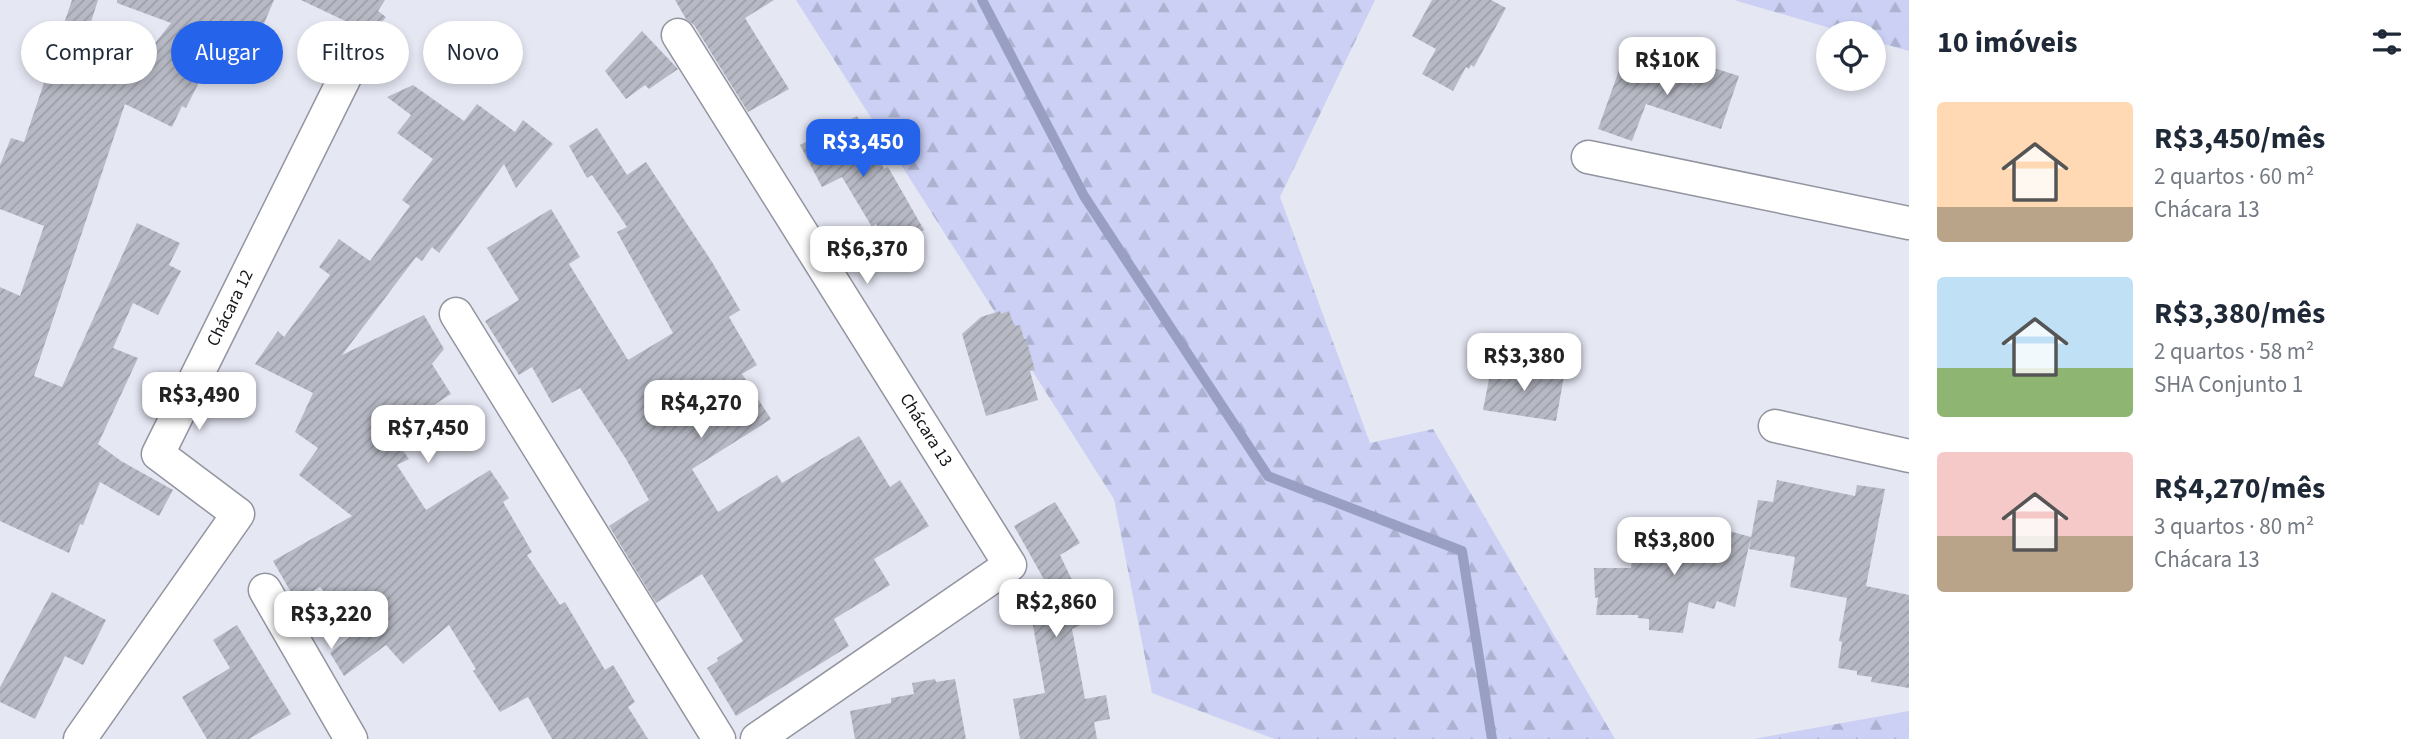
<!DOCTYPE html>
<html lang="pt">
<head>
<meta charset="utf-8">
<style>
	body { margin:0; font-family:"Source Sans 3",sans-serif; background:#f6f6f7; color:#1f2937; height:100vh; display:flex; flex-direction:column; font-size:26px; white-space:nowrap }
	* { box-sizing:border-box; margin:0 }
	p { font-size:23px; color:#747a83 }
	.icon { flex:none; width:38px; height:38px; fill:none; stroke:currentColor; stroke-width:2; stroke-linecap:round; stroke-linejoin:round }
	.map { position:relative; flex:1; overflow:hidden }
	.side { display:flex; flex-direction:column; background:#fff; width:525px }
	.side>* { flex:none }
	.top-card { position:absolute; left:21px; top:21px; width:665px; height:63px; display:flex; gap:14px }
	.tools { position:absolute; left:1816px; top:21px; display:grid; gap:14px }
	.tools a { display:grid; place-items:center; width:70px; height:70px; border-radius:50%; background:#fff; box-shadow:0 4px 10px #0003; font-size:35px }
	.price { position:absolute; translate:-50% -60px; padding:0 16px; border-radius:14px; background:#fff; color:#222; font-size:23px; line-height:46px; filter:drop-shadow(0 2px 4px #0008) }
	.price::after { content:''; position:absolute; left:50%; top:42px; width:21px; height:16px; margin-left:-10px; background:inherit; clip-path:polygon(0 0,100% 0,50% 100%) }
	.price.selected { background:#2563eb; color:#fff }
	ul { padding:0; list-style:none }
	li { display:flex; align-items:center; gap:21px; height:175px; padding:0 28px }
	li span { display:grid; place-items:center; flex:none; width:196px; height:140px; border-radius:7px; color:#555 }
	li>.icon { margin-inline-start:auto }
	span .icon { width:84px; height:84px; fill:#fffc; stroke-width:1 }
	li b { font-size:30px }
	h2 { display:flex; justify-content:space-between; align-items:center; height:84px; padding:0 28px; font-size:30px }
	.chip { padding:0 24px; border-radius:32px; background:#fff; box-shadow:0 4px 10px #0003; font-size:24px; line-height:63px }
	.chip.selected { background:#2563eb; color:#fff }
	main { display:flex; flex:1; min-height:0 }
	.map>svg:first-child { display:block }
	.forest { fill:url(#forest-firs) }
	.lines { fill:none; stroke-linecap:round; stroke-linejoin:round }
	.stream { stroke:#999fc3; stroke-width:10 }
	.building { fill:url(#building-hatch) }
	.minor-casing { stroke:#92949f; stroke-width:35 }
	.minor { stroke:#fff; stroke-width:32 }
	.labels { text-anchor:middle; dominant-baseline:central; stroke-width:6; stroke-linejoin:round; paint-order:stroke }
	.street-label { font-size:18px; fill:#121317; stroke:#fff }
</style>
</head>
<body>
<main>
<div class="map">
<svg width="1909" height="739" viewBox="0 0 1909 739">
	<defs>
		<pattern id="forest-firs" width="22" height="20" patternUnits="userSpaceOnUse" patternTransform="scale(1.75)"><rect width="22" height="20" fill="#cbd0f4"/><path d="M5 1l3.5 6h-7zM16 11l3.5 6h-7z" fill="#adb2d0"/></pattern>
		<pattern id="building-hatch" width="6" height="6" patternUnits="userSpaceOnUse" patternTransform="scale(1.75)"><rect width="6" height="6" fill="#b7b9c4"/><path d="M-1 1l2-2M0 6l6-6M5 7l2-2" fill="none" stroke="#9c9ea8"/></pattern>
	</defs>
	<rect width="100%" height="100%" fill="#e5e7f3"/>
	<path class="forest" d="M796,0H1375L1280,197L1370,443L1433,429L1615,739H1275L1152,693L1114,499Z
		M1734,0H1909V51L1874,41V33H1847Z
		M1909,711V739H1753Z"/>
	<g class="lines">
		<path class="stream" d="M982,0L1084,196L1268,476L1462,551L1492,739"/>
	</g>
	<path class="building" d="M72,0H98L84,44L139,63L171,23L117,3V0H274L257,40L238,31L237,33L226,28L186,108L182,106L172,127L125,104L34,376L62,387L137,223L180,243L169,265L181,271L158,315L133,303L113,348L138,358L98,444L121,461L173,490L159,516L100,482L83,525L80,524L69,553L0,521V287L20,296L44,226L0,209V165L11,138L24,142Z
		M301,0H385L378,11L386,17L371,36L362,29Z
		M675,0H774L745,18L789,89L748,112L694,25L686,19Z
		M1432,0H1491L1506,8L1474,67L1471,65L1469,69L1466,67L1453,91L1422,74L1436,49L1412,36Z
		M642,31L678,69L649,89L645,85L626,99L605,71Z
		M1623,59L1694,84L1695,62L1739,76L1721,129L1646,104L1632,141L1598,129Z
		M413,85L464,121L477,104L515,132L523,120L553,144L516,188L504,164L439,253L432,247L422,261L416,257L342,355L424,315L444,349L432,364L451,394L390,433L409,459L397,465L426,510L490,470L509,498L503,502L532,552L527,555L560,605L565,602L605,670L613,665L621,678L635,702L628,707L648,739H552L528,697L500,712L473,671L476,669L449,625L403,664L386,645L344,676L330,653L357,631L320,587L296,601L273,561L352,516L299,475L318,448L295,432L313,393L255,364L278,331L284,337L330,275L319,267L339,239L370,261L410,206L402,200L433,159L397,133L411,115L387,97Z
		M857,116L884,169L888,167L924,230L890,249L876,224L872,227L842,177L822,187L800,145Z
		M597,128L627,175L646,162L712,262L740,310L729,317L757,365L742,374L771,419L692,469L718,512L777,475L782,483L859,436L890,487L900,480L929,526L874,559L890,585L834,619L849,646L736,716L707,668L718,661L717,658L743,641L702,574L656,603L609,526L649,500L626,459L580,388L552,403L532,367L519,375L485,321L519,300L487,248L551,209L580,257L569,264L628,360L673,333L617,232L627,227L592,175L587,178L569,146Z
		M1000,311L1001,314L1009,311L1014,326L1020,325L1024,339H1026L1035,370L1030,371L1038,400L986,416L962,334L981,317Z
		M1492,364L1564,376L1556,421L1483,410Z
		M1777,480L1855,496L1857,485L1885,489L1866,586L1909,595V688L1871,682L1872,677L1857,675V671L1838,668L1842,642L1839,641L1847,598L1790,587L1795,557L1749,549L1758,500L1773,502Z
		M1055,502L1080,543L1060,555L1091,620L1072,629L1085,699L1106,695L1110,719L1094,722L1097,739H1020L1013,699L1045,693L1029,603L1051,592L1014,526Z
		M1707,525L1751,537L1735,607L1717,601L1714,609L1689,602L1683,633L1649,630V619L1638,618V615H1596L1598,597L1595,598L1594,568H1631L1636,531L1705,538Z
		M52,592L106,620L83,665L65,656L35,719L0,702V687Z
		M237,625L291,714L249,739H207L182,697L230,668L213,640Z
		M935,679L936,682L955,679L966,739H855L850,711L891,703V698L914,694L912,683Z"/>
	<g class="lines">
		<defs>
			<path id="minor" d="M678,35L1010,565L757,739
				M1588,157L1909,223
				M456,314L719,739
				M1775,426L1909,456
				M265,590L351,739
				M80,739L238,514L158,454L357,53"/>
		</defs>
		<use href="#minor" class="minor-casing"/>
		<use href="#minor" class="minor"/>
	</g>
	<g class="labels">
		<g class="street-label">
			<text transform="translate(230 308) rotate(-64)">Chácara 12</text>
			<text transform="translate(926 430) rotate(58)">Chácara 13</text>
		</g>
	</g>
</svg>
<div class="tools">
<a><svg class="icon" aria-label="locate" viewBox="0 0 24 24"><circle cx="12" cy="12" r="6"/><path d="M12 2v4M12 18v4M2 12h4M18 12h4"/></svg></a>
</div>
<b class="price" style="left:1667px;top:97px">R$10K</b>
<b class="price selected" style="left:863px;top:179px">R$3,450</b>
<b class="price" style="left:867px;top:286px">R$6,370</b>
<b class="price" style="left:1524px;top:393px">R$3,380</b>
<b class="price" style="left:199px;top:432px">R$3,490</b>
<b class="price" style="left:701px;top:440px">R$4,270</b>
<b class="price" style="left:428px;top:465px">R$7,450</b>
<b class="price" style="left:1674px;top:577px">R$3,800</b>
<b class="price" style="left:1056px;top:639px">R$2,860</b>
<b class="price" style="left:331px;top:651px">R$3,220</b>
<div class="top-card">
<a class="chip">Comprar</a>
<a class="chip selected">Alugar</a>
<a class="chip">Filtros</a>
<a class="chip">Novo</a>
</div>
</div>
<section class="side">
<h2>10 imóveis<svg class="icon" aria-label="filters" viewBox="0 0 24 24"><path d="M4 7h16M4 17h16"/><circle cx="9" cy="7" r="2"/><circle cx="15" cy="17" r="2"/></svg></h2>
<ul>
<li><span style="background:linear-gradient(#ffd9b3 75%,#b9a48a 0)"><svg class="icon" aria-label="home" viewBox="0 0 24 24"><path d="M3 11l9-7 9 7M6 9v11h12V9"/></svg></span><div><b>R$3,450/mês</b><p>2 quartos · 60 m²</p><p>Chácara 13</p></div></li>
<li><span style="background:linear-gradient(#bfe0f5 65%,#8fb573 0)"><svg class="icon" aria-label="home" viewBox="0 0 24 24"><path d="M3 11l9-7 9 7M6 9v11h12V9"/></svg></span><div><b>R$3,380/mês</b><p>2 quartos · 58 m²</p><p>SHA Conjunto 1</p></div></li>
<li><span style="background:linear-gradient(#f6c9c9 60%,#b9a48a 0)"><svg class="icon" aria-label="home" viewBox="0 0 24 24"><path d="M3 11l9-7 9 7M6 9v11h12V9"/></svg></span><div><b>R$4,270/mês</b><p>3 quartos · 80 m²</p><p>Chácara 13</p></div></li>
</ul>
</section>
</main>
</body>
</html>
